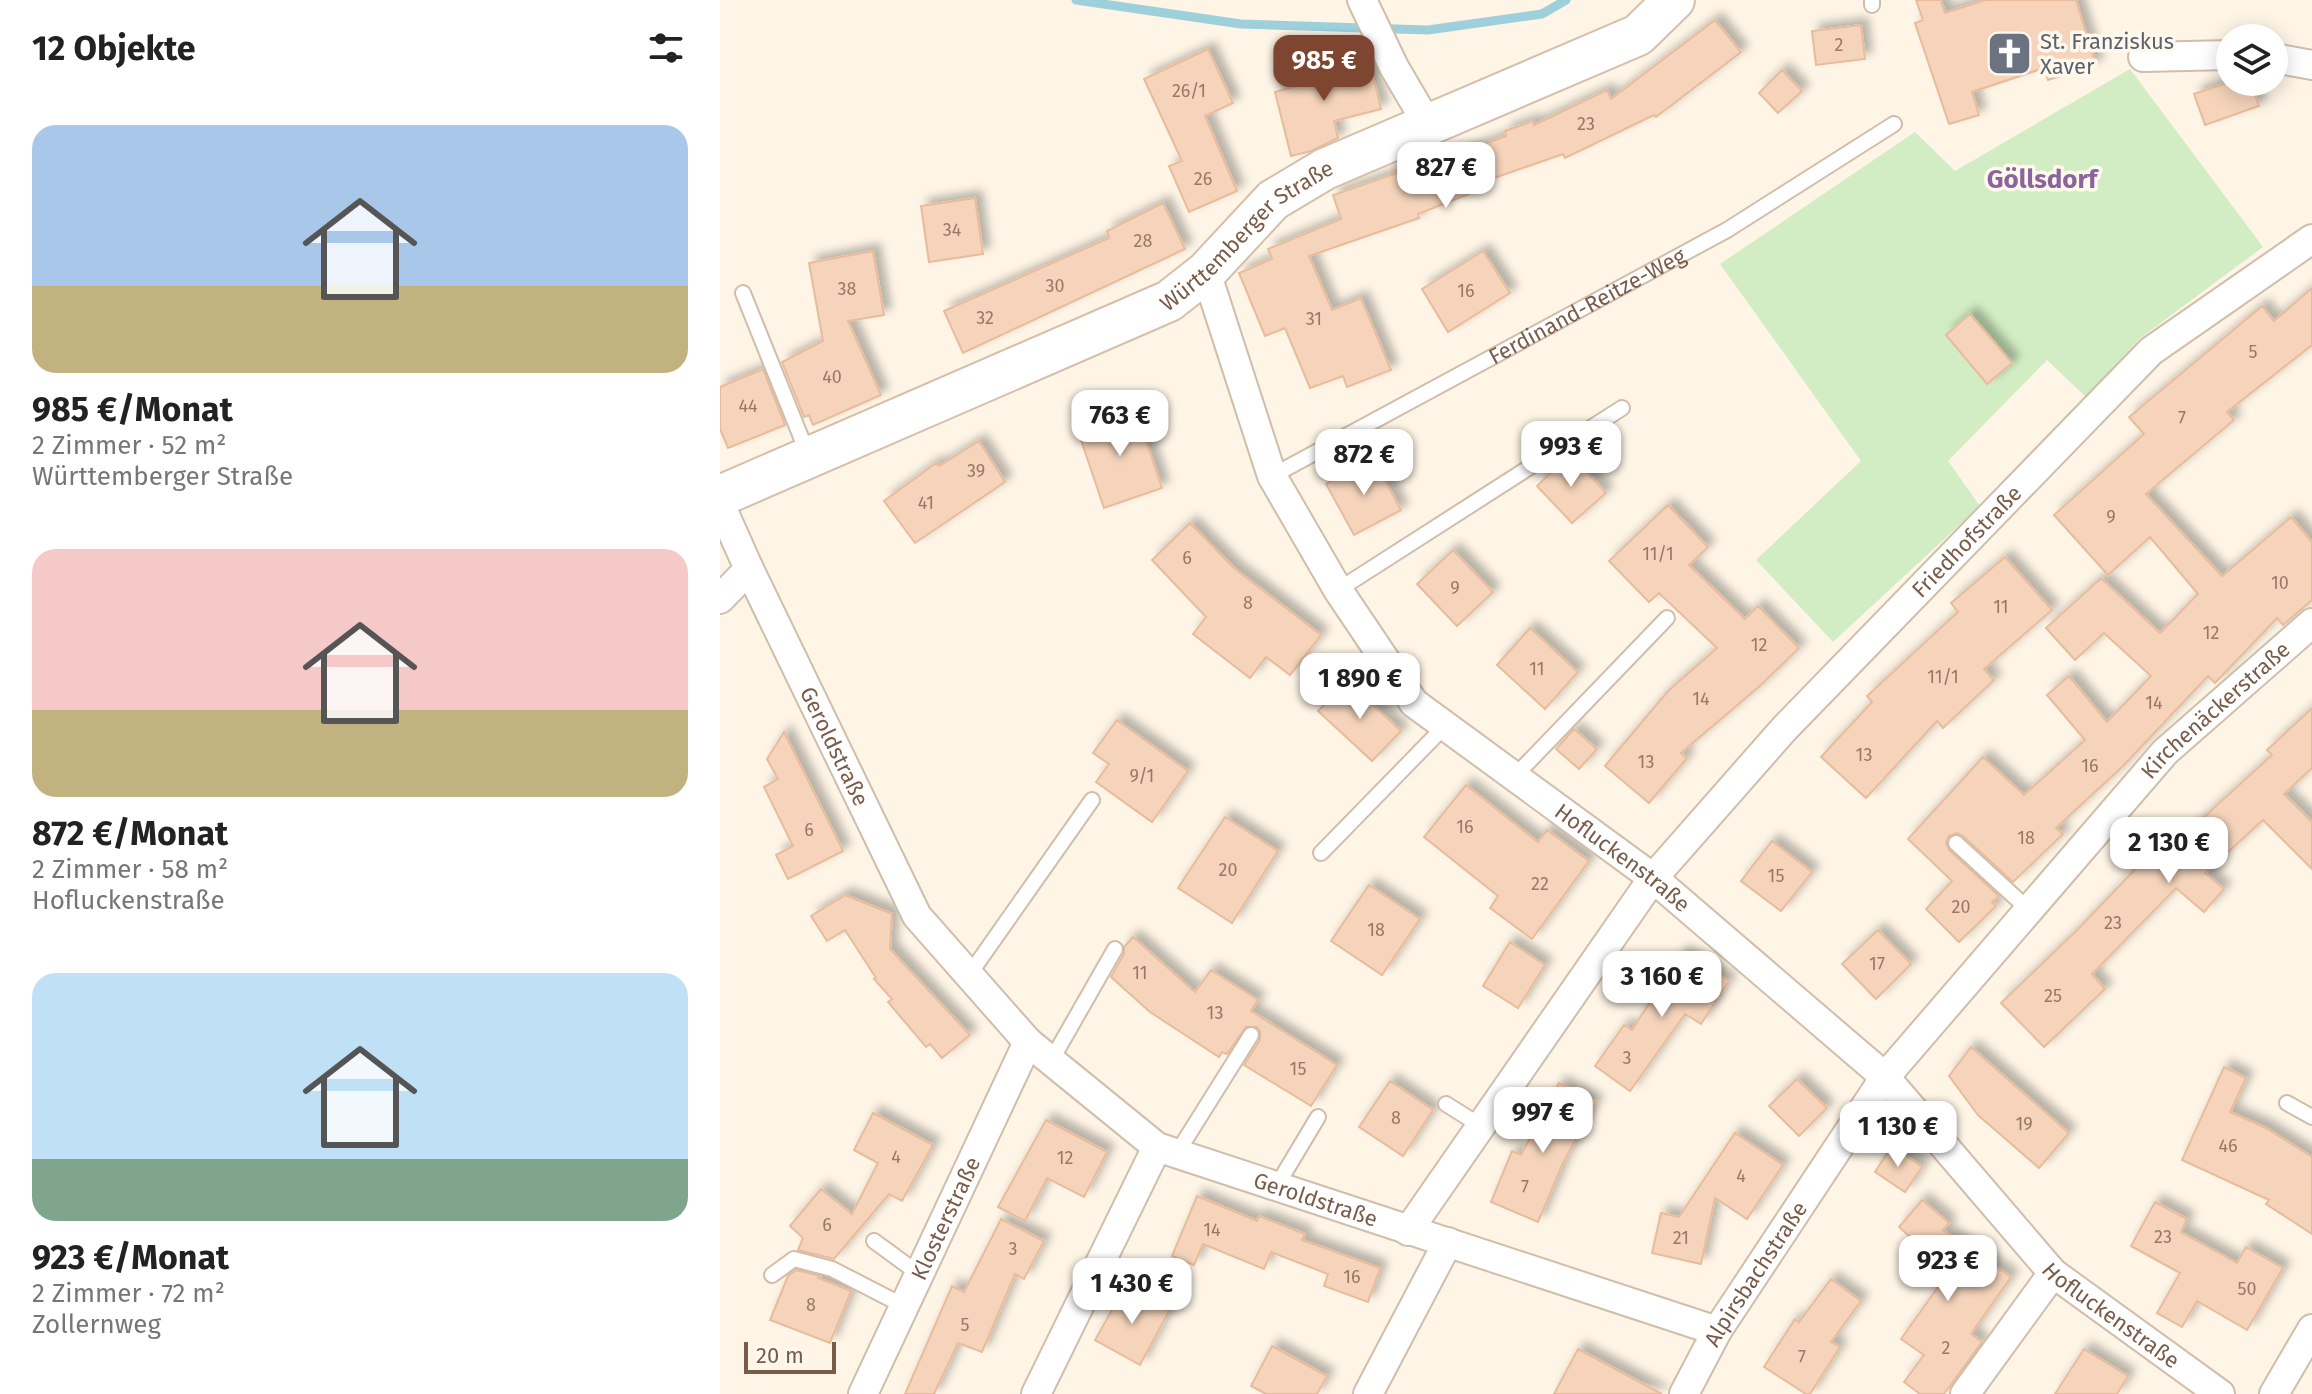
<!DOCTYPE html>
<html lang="de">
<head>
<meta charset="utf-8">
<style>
	body { margin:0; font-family:"Fira Sans",sans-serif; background:#f6f6f6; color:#222; height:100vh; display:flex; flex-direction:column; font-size:30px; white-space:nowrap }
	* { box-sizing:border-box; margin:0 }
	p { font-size:26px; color:#767676 }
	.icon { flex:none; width:44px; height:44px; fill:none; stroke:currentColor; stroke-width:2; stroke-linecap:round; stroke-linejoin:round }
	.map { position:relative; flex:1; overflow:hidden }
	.panel { display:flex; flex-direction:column; background:#fff; width:720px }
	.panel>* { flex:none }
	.tools { position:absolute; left:1496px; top:24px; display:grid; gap:16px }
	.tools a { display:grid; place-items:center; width:72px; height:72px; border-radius:50%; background:#fff; box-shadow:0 4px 20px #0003; font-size:40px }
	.scale { position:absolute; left:24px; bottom:20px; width:92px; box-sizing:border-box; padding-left:8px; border:4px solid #795b48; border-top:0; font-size:22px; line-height:28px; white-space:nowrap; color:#795b48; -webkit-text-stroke:6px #fff9ed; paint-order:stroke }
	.price { position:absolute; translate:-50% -68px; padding:0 18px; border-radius:16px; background:#fff; color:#222; font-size:26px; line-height:52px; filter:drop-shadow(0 2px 4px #0008) }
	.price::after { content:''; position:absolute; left:50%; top:48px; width:24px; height:18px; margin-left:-12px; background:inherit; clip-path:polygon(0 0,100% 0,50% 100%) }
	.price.selected { background:#7e4531; color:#fff }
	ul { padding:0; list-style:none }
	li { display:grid; align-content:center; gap:16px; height:424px; padding:0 32px }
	li span { display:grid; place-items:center; height:248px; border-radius:24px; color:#555 }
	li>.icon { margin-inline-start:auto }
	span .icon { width:144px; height:144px; fill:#fffc; stroke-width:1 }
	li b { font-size:34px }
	h2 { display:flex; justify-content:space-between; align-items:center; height:96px; padding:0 32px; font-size:34px }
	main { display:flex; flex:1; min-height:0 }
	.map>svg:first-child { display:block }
	.green { fill:#d2ecc3 }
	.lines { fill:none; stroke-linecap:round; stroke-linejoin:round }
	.stream { stroke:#9ed0db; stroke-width:9 }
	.building { fill:#f5d4bb; stroke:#e8bb9b; stroke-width:2; filter:url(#shadow) }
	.lane-casing { stroke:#d0bdaa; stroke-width:18 }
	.street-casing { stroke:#d0bdaa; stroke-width:32 }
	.secondary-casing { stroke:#d6bfaa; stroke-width:44 }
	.lane { stroke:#fff; stroke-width:14 }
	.street { stroke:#fff; stroke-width:28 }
	.secondary { stroke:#fff; stroke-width:40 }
	.labels { text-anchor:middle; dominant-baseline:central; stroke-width:7; stroke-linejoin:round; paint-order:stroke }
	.number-label { font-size:18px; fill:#987965 }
	.worship-label { font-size:22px; fill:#5b616d; stroke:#fff9ed; text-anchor:start }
	.street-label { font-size:22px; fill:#795b48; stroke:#fff9ed }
	.quarter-label { font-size:26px; font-weight:bold; fill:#8b649c; stroke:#fff9ed }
</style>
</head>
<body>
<main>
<section class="panel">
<h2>12 Objekte<svg class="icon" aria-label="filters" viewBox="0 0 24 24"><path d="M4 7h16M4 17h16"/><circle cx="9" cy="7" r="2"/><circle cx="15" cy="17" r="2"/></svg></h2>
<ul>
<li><span style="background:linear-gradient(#a9c7e8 65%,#c2b280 0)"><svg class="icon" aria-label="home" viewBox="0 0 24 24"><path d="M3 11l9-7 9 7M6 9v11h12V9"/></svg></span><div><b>985 €/Monat</b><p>2 Zimmer · 52 m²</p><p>Württemberger Straße</p></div></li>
<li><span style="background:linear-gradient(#f6c9c9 65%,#c2b280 0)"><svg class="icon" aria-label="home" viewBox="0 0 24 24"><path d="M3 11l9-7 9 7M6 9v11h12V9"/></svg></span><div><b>872 €/Monat</b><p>2 Zimmer · 58 m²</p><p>Hofluckenstraße</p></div></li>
<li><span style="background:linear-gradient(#bfe0f5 75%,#7fa58c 0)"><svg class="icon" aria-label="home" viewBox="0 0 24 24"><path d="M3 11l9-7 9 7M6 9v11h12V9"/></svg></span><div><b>923 €/Monat</b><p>2 Zimmer · 72 m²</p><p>Zollernweg</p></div></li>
</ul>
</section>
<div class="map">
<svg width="1592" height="1394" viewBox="0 0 1592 1394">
	<defs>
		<filter id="shadow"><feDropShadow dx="7" dy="-7" stdDeviation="4" flood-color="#0004"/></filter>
	</defs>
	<rect width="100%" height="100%" fill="#fef5e6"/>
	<path class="green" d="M1410,69L1543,247L1419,339L1366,397L1327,360L1228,461L1260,506L1113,642L1036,560L1141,461L1000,264L1195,132L1235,171Z"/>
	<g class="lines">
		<path class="stream" d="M356,0L521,24L708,30L822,14L846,0"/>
	</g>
	<path class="building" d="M1196,0H1221L1225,13L1265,0H1356L1376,65L1328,80L1324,68L1252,92L1259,115L1229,124L1195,23L1203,20Z
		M995,20L1021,52L936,117L934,115L845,158L843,154L757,184L759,190L698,214L699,218L589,256L612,310L641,298L671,370L627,387L623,376L590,388L565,328L545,336L519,273L552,259L548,249L621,219L613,195L683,171L684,174L786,136L785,131L813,121L814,125L887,90L891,99Z
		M1141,25L1145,59L1096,65L1092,31Z
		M488,49L513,103L485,116L517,191L469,212L449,166L462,161L424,79Z
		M616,54L621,75L651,68L661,109L614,121L618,138L591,151L571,156L555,92L584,84L579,63Z
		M1062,70L1082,91L1058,113L1039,93Z
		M1510,82H1530L1539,106L1485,125L1474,94Z
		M255,198L263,254L209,262L201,206Z
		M443,203L465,249L243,353L224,311L389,238L387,231Z
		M153,251L164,315L128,321L161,395L93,425L89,415L84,417L62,362L103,341L89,263Z
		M763,251L790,293L728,332L702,289Z
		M1592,288V345L1507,412L1514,420L1426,494L1502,576L1571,517L1592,542V600L1563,625L1557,618L1495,683L1488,676L1403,766L1336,828L1343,834L1293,882L1243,836L1237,833L1229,836L1226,842L1229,850L1279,896L1272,902L1276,906L1239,942L1206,909L1232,881L1188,839L1263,757L1304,795L1365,740L1327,695L1349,676L1387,722L1431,676L1384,633L1355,660L1326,628L1381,578L1440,633L1478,594L1430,537L1388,575L1334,515L1424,434L1409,417L1542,306L1554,321Z
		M1250,314L1292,363L1267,384L1226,335Z
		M43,369L65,425L8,448L0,429V387Z
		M415,408L442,488L384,508L357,428Z
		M259,441L285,482L195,543L164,501L216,463L219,466Z
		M850,454L886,493L852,523L817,486Z
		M653,458L681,510L634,535L606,484Z
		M948,505L988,547L969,565L1025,619L1038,606L1079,648L1041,685L961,753L967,758L929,803L885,766L948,691L997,648L939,593L929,602L889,561Z
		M470,523L514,568L601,635L570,675L546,657L530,678L473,634L486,617L432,560Z
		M733,550L773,592L737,626L697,584Z
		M1285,557L1332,610L1264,669L1274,680L1223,728L1217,721L1146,798L1101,757L1152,702L1147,696L1238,612L1231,603Z
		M810,628L858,672L825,709L777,665Z
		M627,681L681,731L652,761L598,711Z
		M1592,708V768L1564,794L1592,822V869L1543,820L1485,873L1504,889L1484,912L1456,888L1372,974L1385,989L1324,1047L1281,1003L1357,930L1425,859L1431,865L1552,755L1547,750Z
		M397,720L468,771L432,822L376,782L389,764L373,753Z
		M854,729L877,749L859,769L836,749Z
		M64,732L123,851L68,879L56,855L73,846L44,787L58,779L47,759Z
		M746,785L818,842L827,830L869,861L812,939L770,908L778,896L704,837Z
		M505,817L558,851L512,923L458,888Z
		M1052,841L1092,872L1061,911L1021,881Z
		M649,885L700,919L662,975L611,941Z
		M125,895L172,914L170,949L250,1035L222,1058L210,1044L206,1047L168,1002L172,999L154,979L156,978L125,930L107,941L91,916Z
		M1158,930L1191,964L1156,999L1122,964Z
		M413,937L475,992L491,970L538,1000L531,1011L617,1065L591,1106L524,1065L540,1040V1031L537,1027H526L507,1054L502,1052L499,1057L430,1012L391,977L404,954V947Z
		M790,942L825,965L798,1008L763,986Z
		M962,952L1009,981L981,1024L965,1014L910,1091L875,1066L904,1025L912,1030Z
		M1251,1047L1349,1133L1319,1168L1258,1115L1229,1076Z
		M1504,1067L1526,1078L1510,1112L1546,1128L1592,1157V1234L1546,1204L1549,1200L1462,1160Z
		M1077,1079L1107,1108L1079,1136L1049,1106Z
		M670,1081L713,1110L683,1156L639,1127Z
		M839,1083L876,1102L843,1163L818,1222L771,1202L792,1151L801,1155Z
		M153,1113L213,1145L182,1201L169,1194L114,1259L78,1250L83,1238L70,1226L101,1189L132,1214L158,1163L134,1150Z
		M326,1120L387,1152L364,1197L327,1178L305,1221L278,1207Z
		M1015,1133L1063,1165L1027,1219L995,1198L981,1264L932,1253L941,1213L959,1217Z
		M1172,1146L1202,1167L1185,1192L1155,1172Z
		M477,1196L537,1221L539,1216L585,1234L582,1240L660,1268L648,1302L604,1286L608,1274L551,1252L544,1269L483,1244L474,1265L452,1256Z
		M1202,1200L1229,1223L1223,1230L1291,1277L1251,1334L1262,1342L1224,1394H1200L1184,1382L1204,1355L1181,1339L1223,1280L1204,1266L1211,1256L1179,1227Z
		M1435,1202L1467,1219L1461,1232L1517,1263L1526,1247L1563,1268L1527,1330L1477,1301L1462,1327L1437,1313L1460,1273L1411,1246Z
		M281,1219L324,1241L304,1279L295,1274L262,1352L238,1343L214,1394H185L232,1286L244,1292Z
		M76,1270L100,1276L98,1278L131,1291L110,1343L50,1320L68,1276Z
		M1111,1279L1141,1301L1111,1342L1120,1347L1090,1394H1086L1044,1367L1075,1319L1079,1322Z
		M405,1287L449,1311L420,1365L375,1340Z
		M552,1346L607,1376L597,1394H546L531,1386Z
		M858,1349L942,1394H834Z
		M1364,1349L1408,1376L1397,1394H1335Z"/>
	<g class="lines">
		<defs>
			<g id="lane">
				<path d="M1152,5V0"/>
				<path d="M23,293L89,457"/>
				<path id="s1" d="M552,476L1007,230L1174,124"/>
				<path d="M618,590L902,408"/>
				<path d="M794,777L947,618"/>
				<path d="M1236,843L1309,910"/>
				<path d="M601,853L725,726"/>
				<path d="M249,975L372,800"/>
				<path d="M331,1061L395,949"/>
				<path d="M1567,1103L1592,1117"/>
				<path d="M726,1104L761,1126"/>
				<path d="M457,1153L531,1035"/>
				<path d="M556,1187L598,1117"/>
				<path d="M154,1241L199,1274"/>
				<path d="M52,1275L74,1259L112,1269L184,1306"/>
			</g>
			<g id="street">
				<path d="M642,0L674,67L708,125"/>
				<path d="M1423,57L1510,55"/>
				<path d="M1554,58L1592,65"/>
				<path id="s2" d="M486,272L552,476L618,590L694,703L933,878L1165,1077L1333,1273L1500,1394"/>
				<path id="s3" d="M0,504L29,569L197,916L308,1042L437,1147L997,1331"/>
				<path d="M0,599L29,569"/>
				<path id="s4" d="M688,1231L933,878L1064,729L1431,351L1592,239"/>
				<path id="s5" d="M143,1394L308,1042"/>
				<path d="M316,1394L437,1147"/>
				<path d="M648,1394L728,1242"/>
				<path id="s6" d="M964,1394L997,1331L1165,1077L1445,752L1592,623"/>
				<path d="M1245,1394L1333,1273"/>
				<path d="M1554,1394L1592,1329"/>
			</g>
			<g id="secondary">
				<path id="s7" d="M0,496L449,301L486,272L553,200L605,169L918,35L954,0"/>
			</g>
		</defs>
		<use href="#lane" class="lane-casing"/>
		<use href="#street" class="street-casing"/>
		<use href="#secondary" class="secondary-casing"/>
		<use href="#lane" class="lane"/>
		<use href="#street" class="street"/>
		<use href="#secondary" class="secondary"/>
	</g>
	<defs>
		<symbol id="church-square" viewBox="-11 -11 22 22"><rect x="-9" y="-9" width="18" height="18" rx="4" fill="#6b7280" stroke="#fff9ed"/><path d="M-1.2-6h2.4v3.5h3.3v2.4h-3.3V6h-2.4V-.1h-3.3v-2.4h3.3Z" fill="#fff"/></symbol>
	</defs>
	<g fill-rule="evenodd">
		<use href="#church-square" x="1264" y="28" width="51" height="51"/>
	</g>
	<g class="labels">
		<g class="number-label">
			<text x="1119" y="45">2</text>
			<text x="469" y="91">26/1</text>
			<text x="866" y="124">23</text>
			<text x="483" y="179">26</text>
			<text x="232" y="230">34</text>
			<text x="423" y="241">28</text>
			<text x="335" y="286">30</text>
			<text x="127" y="289">38</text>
			<text x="746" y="291">16</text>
			<text x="265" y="318">32</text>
			<text x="594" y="319">31</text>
			<text x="1533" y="352">5</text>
			<text x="112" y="377">40</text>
			<text x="28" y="406">44</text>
			<text x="1462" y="418">7</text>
			<text x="256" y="471">39</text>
			<text x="206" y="503">41</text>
			<text x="1391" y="517">9</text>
			<text x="938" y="554">11/1</text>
			<text x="467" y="558">6</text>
			<text x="1560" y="583">10</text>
			<text x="735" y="588">9</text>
			<text x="528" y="603">8</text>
			<text x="1281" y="607">11</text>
			<text x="1491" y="633">12</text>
			<text x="1039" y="645">12</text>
			<text x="817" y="669">11</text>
			<text x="1223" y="677">11/1</text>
			<text x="981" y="699">14</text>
			<text x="1434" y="703">14</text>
			<text x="1144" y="755">13</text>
			<text x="926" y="762">13</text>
			<text x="1370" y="766">16</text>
			<text x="422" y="776">9/1</text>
			<text x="745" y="827">16</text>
			<text x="89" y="830">6</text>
			<text x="1306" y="838">18</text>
			<text x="508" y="870">20</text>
			<text x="1056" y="876">15</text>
			<text x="820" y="884">22</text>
			<text x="1241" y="907">20</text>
			<text x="1393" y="923">23</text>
			<text x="656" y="930">18</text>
			<text x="1157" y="964">17</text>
			<text x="420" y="973">11</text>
			<text x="1333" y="996">25</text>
			<text x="495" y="1013">13</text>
			<text x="907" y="1058">3</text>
			<text x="578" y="1069">15</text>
			<text x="676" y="1118">8</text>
			<text x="1304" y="1124">19</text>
			<text x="1508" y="1146">46</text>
			<text x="176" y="1157">4</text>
			<text x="345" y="1158">12</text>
			<text x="1021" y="1176">4</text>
			<text x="805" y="1187">7</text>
			<text x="107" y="1225">6</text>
			<text x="492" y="1230">14</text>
			<text x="1443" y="1237">23</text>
			<text x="961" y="1238">21</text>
			<text x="293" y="1249">3</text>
			<text x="632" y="1277">16</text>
			<text x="1527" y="1289">50</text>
			<text x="91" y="1305">8</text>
			<text x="245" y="1325">5</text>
			<text x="1226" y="1348">2</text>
			<text x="1082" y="1357">7</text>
		</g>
		<g class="worship-label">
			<text x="1320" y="41">St. Franziskus<tspan x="1320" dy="25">Xaver</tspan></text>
		</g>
		<g class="street-label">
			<text stroke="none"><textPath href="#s7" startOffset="592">Württemberger Straße</textPath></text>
			<text stroke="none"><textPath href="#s1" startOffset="358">Ferdinand-Reitze-Weg</textPath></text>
			<text stroke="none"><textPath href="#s4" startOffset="890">Friedhofstraße</textPath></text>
			<text stroke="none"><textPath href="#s6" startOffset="870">Kirchenäckerstraße</textPath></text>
			<text stroke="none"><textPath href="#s3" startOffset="268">Geroldstraße</textPath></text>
			<text stroke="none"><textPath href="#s2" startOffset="742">Hofluckenstraße</textPath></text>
			<text stroke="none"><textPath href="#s3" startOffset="958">Geroldstraße</textPath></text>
			<text stroke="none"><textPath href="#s5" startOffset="194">Klosterstraße</textPath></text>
			<text stroke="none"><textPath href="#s6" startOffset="140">Alpirsbachstraße</textPath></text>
			<text stroke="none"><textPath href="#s2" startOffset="1414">Hofluckenstraße</textPath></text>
		</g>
		<g class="quarter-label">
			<text x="1322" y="179">Göllsdorf</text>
		</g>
	</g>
</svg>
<div class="tools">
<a><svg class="icon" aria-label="layers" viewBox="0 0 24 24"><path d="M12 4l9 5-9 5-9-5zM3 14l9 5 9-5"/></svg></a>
</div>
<div class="scale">20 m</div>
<b class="price selected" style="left:604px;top:103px">985 €</b>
<b class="price" style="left:726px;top:210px">827 €</b>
<b class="price" style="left:400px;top:458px">763 €</b>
<b class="price" style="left:851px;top:489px">993 €</b>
<b class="price" style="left:644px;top:497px">872 €</b>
<b class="price" style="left:640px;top:721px">1 890 €</b>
<b class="price" style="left:1449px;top:885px">2 130 €</b>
<b class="price" style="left:942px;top:1019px">3 160 €</b>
<b class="price" style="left:823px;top:1155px">997 €</b>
<b class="price" style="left:1178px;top:1169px">1 130 €</b>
<b class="price" style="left:1228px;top:1303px">923 €</b>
<b class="price" style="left:412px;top:1326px">1 430 €</b>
</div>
</main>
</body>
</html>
